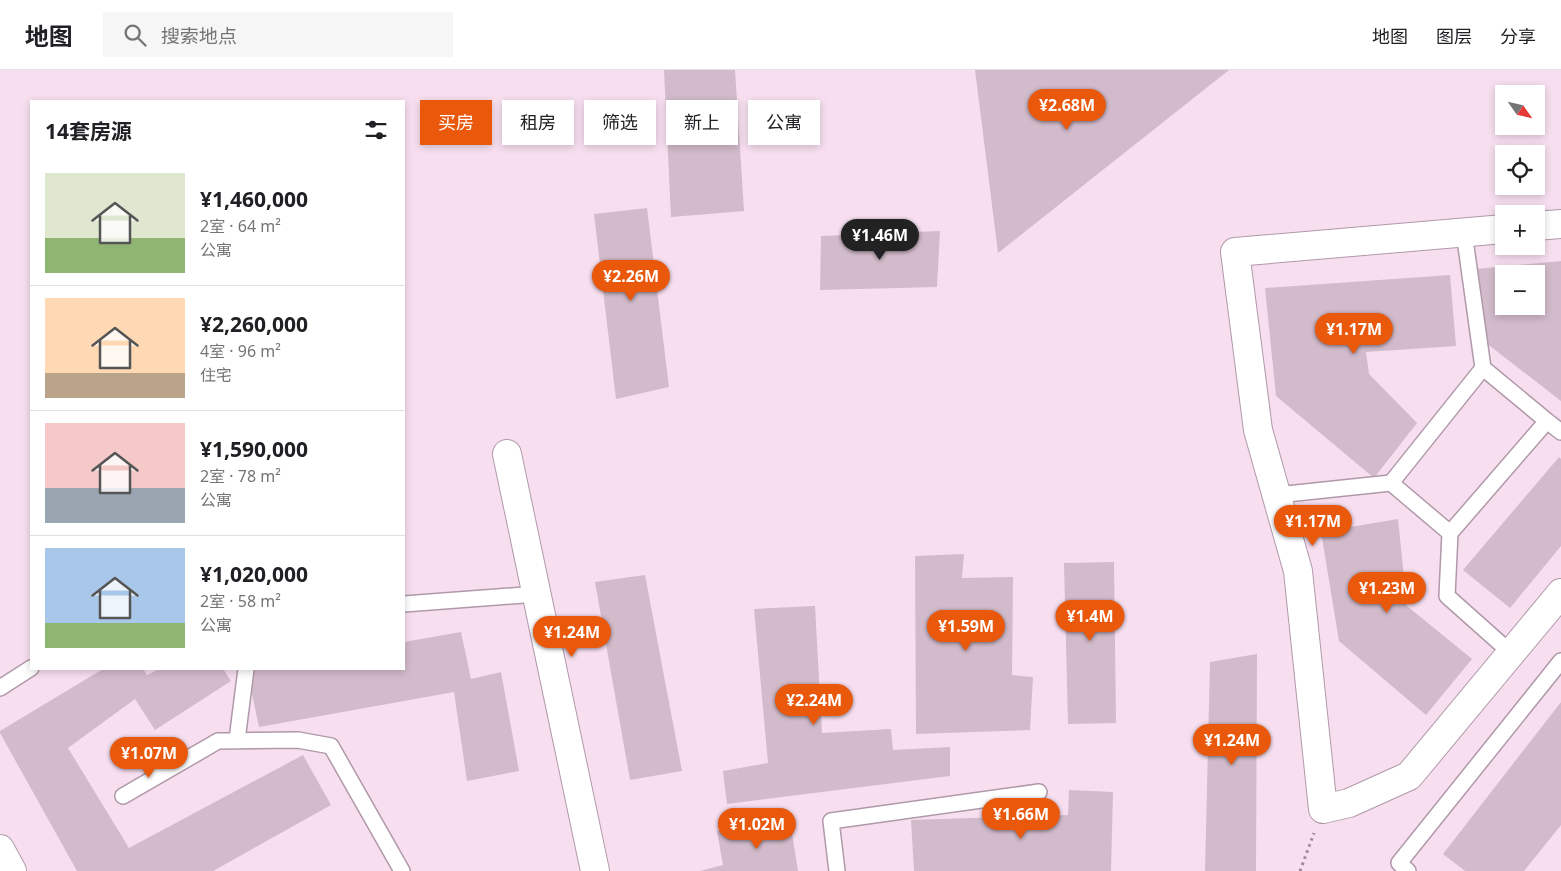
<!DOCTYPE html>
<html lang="zh">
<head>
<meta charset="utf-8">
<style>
	body { margin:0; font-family:"Noto Sans","Noto Sans SC",sans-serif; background:#f6f6f6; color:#202124; height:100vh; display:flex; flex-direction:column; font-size:19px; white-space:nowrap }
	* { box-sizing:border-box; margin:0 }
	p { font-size:16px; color:#757577 }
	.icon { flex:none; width:28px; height:28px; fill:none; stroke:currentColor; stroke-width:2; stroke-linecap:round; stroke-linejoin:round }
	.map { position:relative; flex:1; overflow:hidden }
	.sheet { position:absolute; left:30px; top:30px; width:375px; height:570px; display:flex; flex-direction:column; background:#fff; border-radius:0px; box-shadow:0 2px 8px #0003 }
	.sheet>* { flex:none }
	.guide { position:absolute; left:420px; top:30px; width:475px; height:45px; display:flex; gap:10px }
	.needle { width:32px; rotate:124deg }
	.controls { position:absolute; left:1495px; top:15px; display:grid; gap:10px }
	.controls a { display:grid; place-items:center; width:50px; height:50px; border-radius:0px; background:#fff; box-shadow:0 2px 8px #0003; font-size:25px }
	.price { position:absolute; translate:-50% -42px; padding:0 11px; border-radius:18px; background:#ea580c; color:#fff; font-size:16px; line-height:32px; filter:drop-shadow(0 1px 2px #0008) }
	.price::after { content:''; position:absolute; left:50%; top:30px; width:15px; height:11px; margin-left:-8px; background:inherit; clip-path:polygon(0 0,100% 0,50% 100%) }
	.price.selected { background:#222; color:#fff }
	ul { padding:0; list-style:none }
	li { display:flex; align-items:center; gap:15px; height:125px; padding:0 15px }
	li+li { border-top:1px solid #e0e0e0 }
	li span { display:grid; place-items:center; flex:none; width:140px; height:100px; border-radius:0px; color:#555 }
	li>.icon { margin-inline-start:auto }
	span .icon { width:60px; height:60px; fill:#fffc; stroke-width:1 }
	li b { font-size:21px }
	h2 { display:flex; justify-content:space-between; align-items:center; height:60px; padding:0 15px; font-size:21px }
	.tag { padding:0 18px; border-radius:0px; background:#fff; box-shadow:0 2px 8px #0003; font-size:18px; line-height:45px }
	.tag.selected { background:#ea580c; color:#fff }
	header { display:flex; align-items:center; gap:30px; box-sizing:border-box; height:70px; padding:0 25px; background:#fff; border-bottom:1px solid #e0e0e0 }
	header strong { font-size:24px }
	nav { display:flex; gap:28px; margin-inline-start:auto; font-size:18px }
	.search { width:350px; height:45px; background:#f6f6f6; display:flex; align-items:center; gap:12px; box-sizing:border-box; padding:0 18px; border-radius:0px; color:#757577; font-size:19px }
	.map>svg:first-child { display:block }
	.building { fill:#d2bbcb; fill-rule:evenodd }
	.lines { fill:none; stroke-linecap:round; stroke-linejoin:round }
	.service-casing { stroke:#b099a9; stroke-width:18 }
	.minor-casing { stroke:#b099a9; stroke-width:30 }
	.trunk-casing { stroke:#b099a9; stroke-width:30 }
	.path { stroke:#9b8996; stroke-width:3; stroke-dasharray:2.5 4; stroke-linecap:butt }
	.service { stroke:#fff; stroke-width:15 }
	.minor { stroke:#fff; stroke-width:28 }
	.trunk { stroke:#fff; stroke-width:28 }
</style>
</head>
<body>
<header>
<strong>地图</strong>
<div class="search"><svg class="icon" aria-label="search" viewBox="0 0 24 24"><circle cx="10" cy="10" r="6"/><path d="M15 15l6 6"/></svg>搜索地点</div>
<nav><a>地图</a><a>图层</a><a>分享</a></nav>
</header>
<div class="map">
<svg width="1561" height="801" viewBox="0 0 1561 801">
	<rect width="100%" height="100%" fill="#f7dff0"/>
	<path class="building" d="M664,0H735L744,141L671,147Z
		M975,0H1229L998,183Z
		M647,138L669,317L616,329L594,144Z
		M940,161L937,217L820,220L821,166Z
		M1561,191V331L1481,269L1476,199ZM1504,204H1536V236H1504Z
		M1450,205L1456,276L1366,282L1369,304L1417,353L1374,408L1276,326L1265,218Z
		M1559,387L1561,389V476L1510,538L1463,500Z
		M1398,449L1407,536L1472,589L1426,645L1339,571L1321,462Z
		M964,484L962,508L1013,507L1012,605L1033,607L1030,660L916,664L915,486Z
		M1114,492L1116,653L1068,654L1064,493Z
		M645,505L682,701L630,710L595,512Z
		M815,536L822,663L891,659L893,680L950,677V706L727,734L723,701L768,693L754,539Z
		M461,562L471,609L501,602L519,701L467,711L454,622L259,657L247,600L404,599V572Z
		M1257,584L1256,801H1205L1210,592Z
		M103,599H143L147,605L159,599H223L231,611L155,660L135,629L68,678L129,778L303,685L331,735L213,801H77L0,663V661Z
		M1561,632V755L1524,801H1465L1443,784Z
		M1069,720L1113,722L1111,801H914L911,750L1068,745Z
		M791,757L798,801H700L723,795L717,761Z"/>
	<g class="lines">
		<defs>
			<path id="service" d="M1464,162L1483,298
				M1277,425L1391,413
				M1450,463L1391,413L1483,298L1547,351
				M404,534L537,524
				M1511,583L1447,526L1450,463L1547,351L1561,362
				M0,618L31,598
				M237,670L246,599
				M123,726L218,671L298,670L331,676L402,801
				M837,801L831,751L1039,722
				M1408,801L1399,793L1561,591"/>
			<path id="minor" d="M1536,156L1561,154
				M1504,159L1235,182L1258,360L1298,501L1323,739L1349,733L1409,706L1561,523
				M507,384L595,801"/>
			<path id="trunk" d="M0,779L12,801"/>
		</defs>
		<use href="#service" class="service-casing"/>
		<use href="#minor" class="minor-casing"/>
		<use href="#trunk" class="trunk-casing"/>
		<path class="path" d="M1300,801L1314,763"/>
		<use href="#service" class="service"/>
		<use href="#minor" class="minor"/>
		<use href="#trunk" class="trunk"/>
	</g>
</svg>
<div class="controls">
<a><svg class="needle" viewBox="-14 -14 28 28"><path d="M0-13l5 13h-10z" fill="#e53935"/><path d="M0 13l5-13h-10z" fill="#757577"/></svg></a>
<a><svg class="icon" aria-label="locate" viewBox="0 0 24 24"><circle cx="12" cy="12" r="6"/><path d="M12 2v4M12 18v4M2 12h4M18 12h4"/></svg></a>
<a>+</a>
<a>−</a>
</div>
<b class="price" style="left:1067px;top:61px">¥2.68M</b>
<b class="price selected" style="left:880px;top:191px">¥1.46M</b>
<b class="price" style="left:631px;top:232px">¥2.26M</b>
<b class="price" style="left:1354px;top:285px">¥1.17M</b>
<b class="price" style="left:1313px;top:477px">¥1.17M</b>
<b class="price" style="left:1387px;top:544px">¥1.23M</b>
<b class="price" style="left:1090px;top:572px">¥1.4M</b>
<b class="price" style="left:966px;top:582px">¥1.59M</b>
<b class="price" style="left:572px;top:588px">¥1.24M</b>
<b class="price" style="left:814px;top:656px">¥2.24M</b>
<b class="price" style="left:1232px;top:696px">¥1.24M</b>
<b class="price" style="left:149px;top:709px">¥1.07M</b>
<b class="price" style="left:1021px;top:770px">¥1.66M</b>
<b class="price" style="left:757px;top:780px">¥1.02M</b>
<div class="guide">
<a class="tag selected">买房</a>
<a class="tag">租房</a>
<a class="tag">筛选</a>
<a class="tag">新上</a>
<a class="tag">公寓</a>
</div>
<section class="sheet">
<h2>14套房源<svg class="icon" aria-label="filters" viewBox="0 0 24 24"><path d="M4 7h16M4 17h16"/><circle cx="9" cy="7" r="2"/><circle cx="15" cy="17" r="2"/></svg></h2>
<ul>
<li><span style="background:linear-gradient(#dfe7d0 65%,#8fb573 0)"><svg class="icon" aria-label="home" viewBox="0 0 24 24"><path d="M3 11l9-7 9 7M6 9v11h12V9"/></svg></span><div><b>¥1,460,000</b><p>2室 · 64 m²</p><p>公寓</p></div></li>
<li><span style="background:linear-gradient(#ffd9b3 75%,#b9a48a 0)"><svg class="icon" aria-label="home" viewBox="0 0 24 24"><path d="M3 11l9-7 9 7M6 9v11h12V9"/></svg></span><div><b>¥2,260,000</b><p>4室 · 96 m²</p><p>住宅</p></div></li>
<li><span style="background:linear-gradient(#f6c9c9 65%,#9aa5b1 0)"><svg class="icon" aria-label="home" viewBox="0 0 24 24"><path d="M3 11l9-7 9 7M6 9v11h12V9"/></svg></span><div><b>¥1,590,000</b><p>2室 · 78 m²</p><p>公寓</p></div></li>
<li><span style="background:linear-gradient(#a9c7e8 75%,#8fb573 0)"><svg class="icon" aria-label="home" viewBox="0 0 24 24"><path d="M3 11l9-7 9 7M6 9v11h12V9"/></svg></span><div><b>¥1,020,000</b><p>2室 · 58 m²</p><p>公寓</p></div></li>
</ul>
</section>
</div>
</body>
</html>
